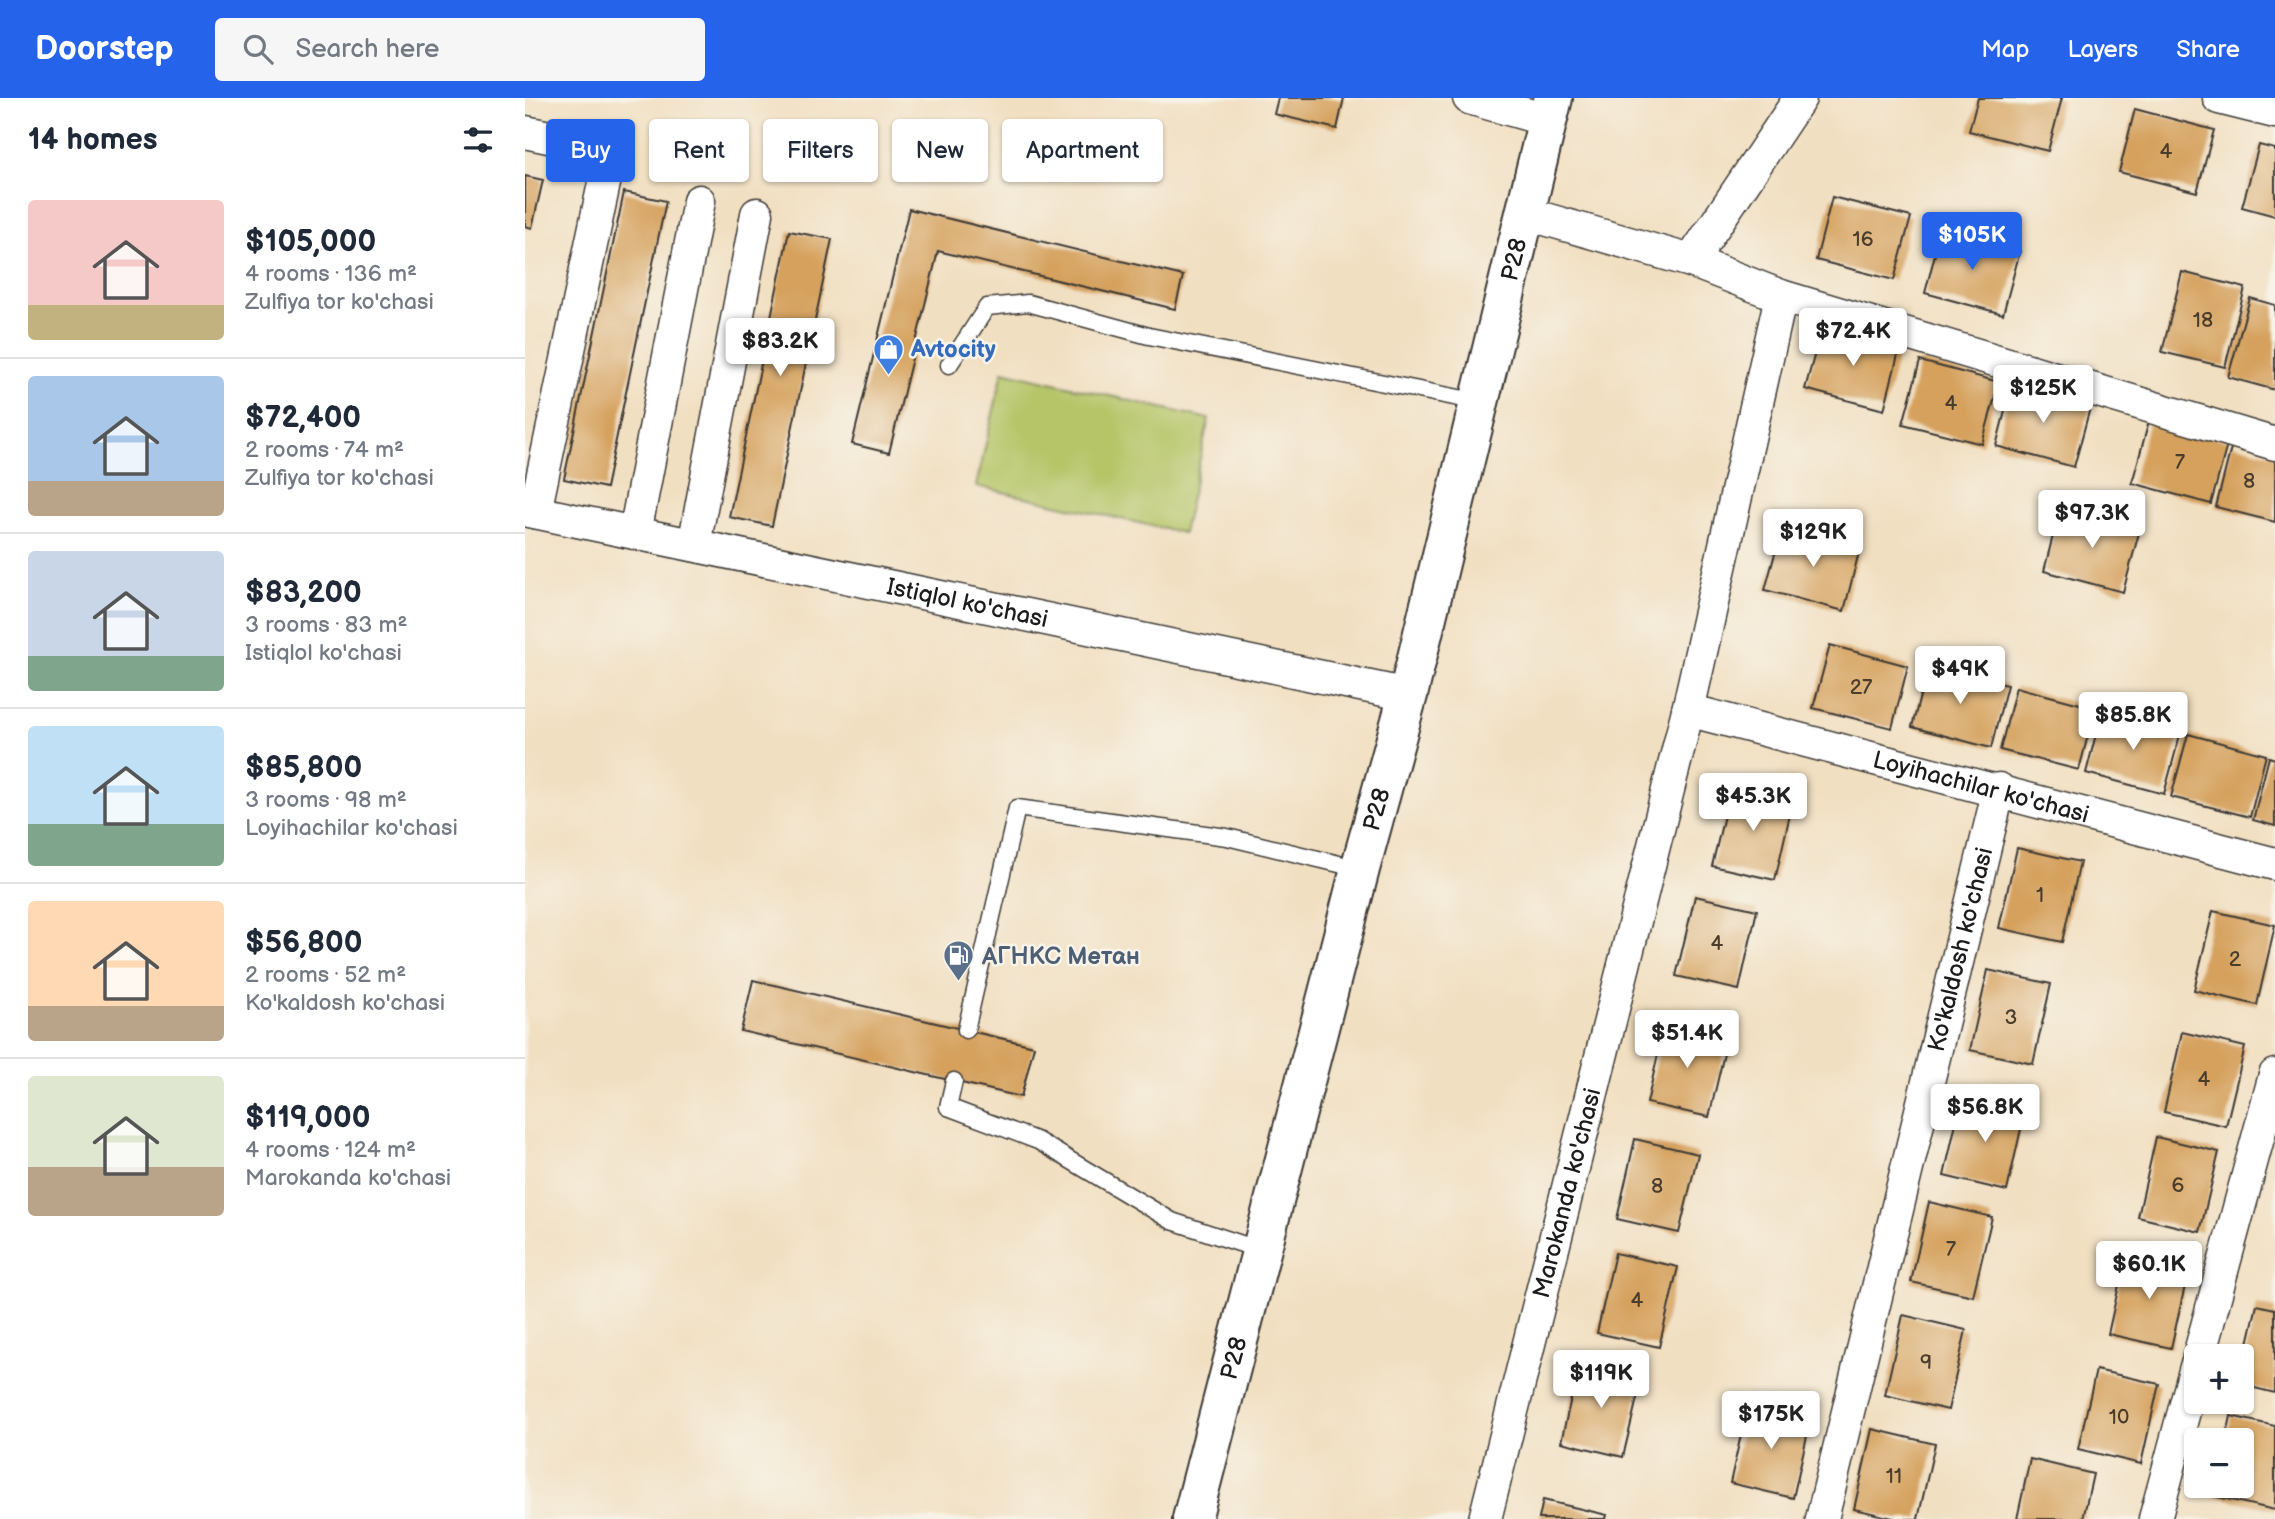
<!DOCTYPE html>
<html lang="en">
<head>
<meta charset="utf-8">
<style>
	body { margin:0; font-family:"Balsamiq Sans",sans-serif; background:#f6f6f7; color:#1f2937; height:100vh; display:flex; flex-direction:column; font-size:26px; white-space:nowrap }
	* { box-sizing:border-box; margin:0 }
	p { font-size:23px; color:#747a83 }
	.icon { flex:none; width:38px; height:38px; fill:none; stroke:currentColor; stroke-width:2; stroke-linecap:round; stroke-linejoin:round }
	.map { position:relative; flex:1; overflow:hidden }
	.drawer { display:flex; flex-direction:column; background:#fff; width:525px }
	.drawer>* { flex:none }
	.guide { position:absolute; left:21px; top:21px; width:665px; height:63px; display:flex; gap:14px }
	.fabs { position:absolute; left:1659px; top:1246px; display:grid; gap:14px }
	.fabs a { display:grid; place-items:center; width:70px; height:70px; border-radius:7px; background:#fff; box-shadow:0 2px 5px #0004; font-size:35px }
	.price { position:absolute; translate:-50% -60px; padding:0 16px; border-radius:7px; background:#fff; color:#222; font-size:23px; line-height:46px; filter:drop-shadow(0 2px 4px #0008) }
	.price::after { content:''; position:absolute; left:50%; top:42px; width:21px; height:16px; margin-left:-10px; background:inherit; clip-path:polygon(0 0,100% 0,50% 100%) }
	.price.on { background:#2563eb; color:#fff }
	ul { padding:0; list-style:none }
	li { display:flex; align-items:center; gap:21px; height:175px; padding:0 28px }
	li+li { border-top:2px solid #e0e1e3 }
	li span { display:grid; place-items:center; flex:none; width:196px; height:140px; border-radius:7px; color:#555 }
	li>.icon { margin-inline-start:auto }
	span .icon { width:84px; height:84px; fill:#fffc; stroke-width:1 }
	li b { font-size:30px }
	h2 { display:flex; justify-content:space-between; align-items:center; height:84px; padding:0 28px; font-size:30px }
	.chip { padding:0 24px; border-radius:7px; background:#fff; box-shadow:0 2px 5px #0004; font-size:24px; line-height:63px }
	.chip.on { background:#2563eb; color:#fff }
	header { display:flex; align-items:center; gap:42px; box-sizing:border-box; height:98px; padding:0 35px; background:#2563eb; color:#fff }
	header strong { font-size:33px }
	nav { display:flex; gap:38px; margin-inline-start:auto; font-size:24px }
	.search { width:490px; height:63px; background:#f6f6f7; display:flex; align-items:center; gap:18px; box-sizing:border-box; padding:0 24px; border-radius:7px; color:#747a83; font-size:26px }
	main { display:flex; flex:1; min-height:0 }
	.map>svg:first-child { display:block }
	.green { fill:#b5c568; stroke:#687042; stroke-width:2 }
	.building { fill:#d5a15d }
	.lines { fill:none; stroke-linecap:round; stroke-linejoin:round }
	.lane-casing { stroke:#3c3935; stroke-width:19 }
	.street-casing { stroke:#3c3935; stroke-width:35 }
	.secondary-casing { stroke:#3c3935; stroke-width:42 }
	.lane { stroke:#fff; stroke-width:16 }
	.street { stroke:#fff; stroke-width:32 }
	.secondary { stroke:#fff; stroke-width:38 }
	.labels { text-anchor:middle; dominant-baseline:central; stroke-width:5; stroke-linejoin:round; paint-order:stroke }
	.number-label { font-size:21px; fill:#4a3d2c }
	.street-label { font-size:24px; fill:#1c1c1c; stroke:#f7f3e8 }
	.shop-label { font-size:24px; font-weight:bold; fill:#366cbe; stroke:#f7f3e8; text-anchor:start }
	.service-label { font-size:24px; font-weight:bold; fill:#4e5e75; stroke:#f7f3e8; text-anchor:start }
</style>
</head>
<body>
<header>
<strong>Doorstep</strong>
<div class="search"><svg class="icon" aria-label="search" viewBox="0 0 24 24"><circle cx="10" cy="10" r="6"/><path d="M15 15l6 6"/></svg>Search here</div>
<nav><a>Map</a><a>Layers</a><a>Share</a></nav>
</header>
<main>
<section class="drawer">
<h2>14 homes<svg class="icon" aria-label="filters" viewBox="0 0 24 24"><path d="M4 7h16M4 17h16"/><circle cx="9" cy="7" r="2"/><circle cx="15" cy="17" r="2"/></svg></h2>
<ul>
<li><span style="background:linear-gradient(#f6c9c9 75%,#c2b280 0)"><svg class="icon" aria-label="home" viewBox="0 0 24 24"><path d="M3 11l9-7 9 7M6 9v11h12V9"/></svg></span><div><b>$105,000</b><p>4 rooms · 136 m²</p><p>Zulfiya tor ko'chasi</p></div></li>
<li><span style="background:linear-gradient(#a9c7e8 75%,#b9a48a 0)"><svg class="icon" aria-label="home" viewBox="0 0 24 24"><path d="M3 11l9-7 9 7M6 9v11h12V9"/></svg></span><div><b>$72,400</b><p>2 rooms · 74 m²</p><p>Zulfiya tor ko'chasi</p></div></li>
<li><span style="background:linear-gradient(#c9d6e8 75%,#7fa58c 0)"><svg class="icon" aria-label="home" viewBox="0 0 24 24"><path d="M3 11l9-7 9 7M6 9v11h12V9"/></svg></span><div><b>$83,200</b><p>3 rooms · 83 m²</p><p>Istiqlol ko'chasi</p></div></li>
<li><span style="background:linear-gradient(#bfe0f5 70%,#7fa58c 0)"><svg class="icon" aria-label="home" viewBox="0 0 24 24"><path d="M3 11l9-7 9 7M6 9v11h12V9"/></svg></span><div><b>$85,800</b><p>3 rooms · 98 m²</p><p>Loyihachilar ko'chasi</p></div></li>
<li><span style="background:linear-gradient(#ffd9b3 75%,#b9a48a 0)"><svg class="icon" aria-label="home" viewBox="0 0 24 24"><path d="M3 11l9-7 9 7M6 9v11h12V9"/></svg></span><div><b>$56,800</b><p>2 rooms · 52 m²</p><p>Ko'kaldosh ko'chasi</p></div></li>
<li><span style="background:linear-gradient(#dfe7d0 65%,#b9a48a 0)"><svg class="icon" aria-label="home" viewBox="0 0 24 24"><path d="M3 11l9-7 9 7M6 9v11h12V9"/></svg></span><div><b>$119,000</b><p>4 rooms · 124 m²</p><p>Marokanda ko'chasi</p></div></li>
</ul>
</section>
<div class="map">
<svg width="1750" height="1421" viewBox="0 0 1750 1421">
	<rect width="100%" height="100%" fill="#f7f3e8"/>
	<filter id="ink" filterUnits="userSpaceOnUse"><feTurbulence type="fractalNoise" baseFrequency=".0143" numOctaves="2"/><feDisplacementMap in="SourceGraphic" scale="14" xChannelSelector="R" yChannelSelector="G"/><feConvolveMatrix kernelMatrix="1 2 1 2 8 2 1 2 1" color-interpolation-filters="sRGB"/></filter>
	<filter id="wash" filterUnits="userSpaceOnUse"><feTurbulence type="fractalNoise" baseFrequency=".00686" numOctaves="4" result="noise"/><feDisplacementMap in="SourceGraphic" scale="28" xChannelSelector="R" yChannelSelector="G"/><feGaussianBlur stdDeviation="1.57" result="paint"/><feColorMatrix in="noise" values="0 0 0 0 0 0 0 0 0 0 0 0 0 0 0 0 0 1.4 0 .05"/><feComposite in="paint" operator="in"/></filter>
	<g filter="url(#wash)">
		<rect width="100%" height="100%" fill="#f1dfc1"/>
		<path class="green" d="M478,273L684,321L658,435L451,388Z"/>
		<g id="blocks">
			<path class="building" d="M753,0H819L812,31L749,16Z
				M1453,0H1537L1523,53L1444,33Z
				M1610,11L1689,32L1672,94L1594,74Z
				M1734,47L1750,51V118L1717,109Z
				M0,78L18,82L7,130L0,128Z
				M99,94L141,103L81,390L39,381Z
				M1307,99L1386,119L1369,182L1291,162Z
				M384,111L658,178L650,211L413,153L364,355L327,346Z
				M264,133L307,141L247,428L204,419Z
				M1416,133L1495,153L1478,216L1400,195Z
				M1657,174L1720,190L1700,269L1637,254Z
				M1725,200L1750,207V292L1703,279Z
				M1297,229L1375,249L1359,312L1280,291Z
				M1395,263L1474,284L1457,346L1378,326Z
				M1487,286L1566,306L1549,369L1471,348Z
				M1624,323L1703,343L1686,406L1607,385Z
				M1707,346L1750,357V424L1691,409Z
				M1535,410L1615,431L1598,494L1519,473Z
				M1257,430L1335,450L1319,513L1240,492Z
				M1305,547L1383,568L1367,630L1288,610Z
				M1403,567L1482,587L1466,650L1387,629Z
				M1491,589L1570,610L1554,672L1475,652Z
				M1577,613L1656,633L1639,696L1561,675Z
				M1663,636L1741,657L1725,719L1646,699Z
				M1744,659L1750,661V728L1728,722Z
				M1206,688L1268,703L1250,782L1187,768Z
				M1492,750L1555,764L1537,844L1474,830Z
				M1170,798L1232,812L1214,892L1151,878Z
				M1688,813L1750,827L1732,907L1669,892Z
				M1463,872L1526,886L1508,966L1445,952Z
				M228,882L509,948L496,999L216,933Z
				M1140,925L1203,939L1184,1019L1122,1005Z
				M1657,934L1720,949L1701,1028L1639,1014Z
				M1437,998L1500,1013L1482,1093L1419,1078Z
				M1631,1039L1694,1054L1675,1134L1613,1119Z
				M1110,1041L1173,1056L1154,1135L1092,1121Z
				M1404,1104L1467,1119L1448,1198L1386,1184Z
				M1090,1155L1153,1169L1134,1249L1072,1235Z
				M1601,1156L1664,1170L1646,1250L1583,1236Z
				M1732,1207L1750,1211V1295L1717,1287V1271Z
				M1378,1217L1441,1232L1423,1312L1360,1297Z
				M1054,1265L1117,1279L1098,1359L1036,1344Z
				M1571,1272L1634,1286L1616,1366L1553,1351Z
				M1223,1306L1286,1320L1268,1400L1205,1385Z
				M1706,1318L1750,1328V1412L1688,1398L1690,1388H1717V1342H1701Z
				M1347,1331L1410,1346L1393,1421H1372L1329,1411Z
				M1505,1361L1568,1376L1558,1421H1492Z
				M1018,1402L1082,1417L1081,1421H1014Z"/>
		</g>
	</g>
	<g filter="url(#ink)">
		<use href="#blocks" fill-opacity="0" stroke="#3c3935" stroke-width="2"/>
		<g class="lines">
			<defs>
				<path id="lane" d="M424,267L462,209L503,205L624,238L954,304
					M441,932L492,710L702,739L835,771
					M429,983L423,1009L513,1043L647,1123L735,1152"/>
				<g id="street">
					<path d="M944,0L1022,22"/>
					<path d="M1694,0L1750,14"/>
					<path d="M0,34L86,52L10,414"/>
					<path d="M999,115L1166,163L1256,198L1750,346"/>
					<path d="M1166,163L1275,0"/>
					<path id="s1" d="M0,412L883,597"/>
					<path d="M110,435L174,103"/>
					<path d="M169,447L232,116"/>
					<path id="s2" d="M1163,612L1750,766"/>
					<path d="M1674,1258L1750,977"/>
					<path id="s3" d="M960,1421L1163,612L1256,198"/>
					<path id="s4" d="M1297,1421L1474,691"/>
					<path d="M1630,1421L1671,1269"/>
				</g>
				<g id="secondary">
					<path id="s5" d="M667,1421L835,771L883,597L1028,0"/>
				</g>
			</defs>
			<use href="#lane" class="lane-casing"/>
			<use href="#street" class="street-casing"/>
			<use href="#secondary" class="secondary-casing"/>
			<use href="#lane" class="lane"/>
			<use href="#street" class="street"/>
			<use href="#secondary" class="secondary"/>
		</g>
	</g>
	<defs>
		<symbol id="shop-pin" viewBox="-11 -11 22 30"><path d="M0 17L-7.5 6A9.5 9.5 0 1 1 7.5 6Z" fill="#3f7fe0" stroke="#f7f3e8"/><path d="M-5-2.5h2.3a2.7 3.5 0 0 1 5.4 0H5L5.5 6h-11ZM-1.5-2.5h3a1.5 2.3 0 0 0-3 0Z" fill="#fff"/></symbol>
		<symbol id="fuel-pin" viewBox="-11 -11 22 30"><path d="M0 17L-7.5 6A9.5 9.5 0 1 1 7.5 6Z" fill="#5c6f8a" stroke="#f7f3e8"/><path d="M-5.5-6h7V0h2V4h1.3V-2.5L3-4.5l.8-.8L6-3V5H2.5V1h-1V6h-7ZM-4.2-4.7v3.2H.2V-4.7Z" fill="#fff"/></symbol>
	</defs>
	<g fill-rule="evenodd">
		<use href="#shop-pin" x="346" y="234" width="35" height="47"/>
		<use href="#fuel-pin" x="416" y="840" width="35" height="47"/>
	</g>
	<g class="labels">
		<g class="number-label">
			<text x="1641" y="53">4</text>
			<text x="1338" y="141">16</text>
			<text x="1678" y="222">18</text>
			<text x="1426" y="305">4</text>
			<text x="1655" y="364">7</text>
			<text x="1724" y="383">8</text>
			<text x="1336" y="589">27</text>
			<text x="1515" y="797">1</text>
			<text x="1192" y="845">4</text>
			<text x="1710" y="861">2</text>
			<text x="1486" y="919">3</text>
			<text x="1679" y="981">4</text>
			<text x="1653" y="1087">6</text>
			<text x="1132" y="1088">8</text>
			<text x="1426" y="1151">7</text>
			<text x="1112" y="1202">4</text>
			<text x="1401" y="1264">9</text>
			<text x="1594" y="1319">10</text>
			<text x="1369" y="1378">11</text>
		</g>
		<g class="street-label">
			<text stroke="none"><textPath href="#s5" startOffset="1300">Р28</textPath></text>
			<text stroke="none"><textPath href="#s1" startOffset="452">Istiqlol ko'chasi</textPath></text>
			<text stroke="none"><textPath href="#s2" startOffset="303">Loyihachilar ko'chasi</textPath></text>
			<text stroke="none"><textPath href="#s5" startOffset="733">Р28</textPath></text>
			<text stroke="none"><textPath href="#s4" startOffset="586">Ko'kaldosh ko'chasi</textPath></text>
			<text stroke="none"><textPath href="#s3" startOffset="336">Marokanda ko'chasi</textPath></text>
			<text stroke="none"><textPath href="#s5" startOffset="166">Р28</textPath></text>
		</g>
		<g class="shop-label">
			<text x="386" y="251">Avtocity</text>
		</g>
		<g class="service-label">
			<text x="457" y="858">АГНКС Метан</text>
		</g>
	</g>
</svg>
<div class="fabs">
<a>+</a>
<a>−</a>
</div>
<b class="price on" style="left:1447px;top:174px">$105K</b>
<b class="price" style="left:1328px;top:270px">$72.4K</b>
<b class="price" style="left:255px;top:280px">$83.2K</b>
<b class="price" style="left:1518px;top:327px">$125K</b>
<b class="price" style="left:1567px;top:452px">$97.3K</b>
<b class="price" style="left:1288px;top:471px">$129K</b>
<b class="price" style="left:1435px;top:608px">$49K</b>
<b class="price" style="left:1608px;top:654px">$85.8K</b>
<b class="price" style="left:1228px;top:735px">$45.3K</b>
<b class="price" style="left:1162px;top:972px">$51.4K</b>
<b class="price" style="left:1460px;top:1046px">$56.8K</b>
<b class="price" style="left:1624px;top:1203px">$60.1K</b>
<b class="price" style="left:1076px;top:1312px">$119K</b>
<b class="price" style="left:1246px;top:1353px">$175K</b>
<div class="guide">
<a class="chip on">Buy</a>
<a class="chip">Rent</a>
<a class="chip">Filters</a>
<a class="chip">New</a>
<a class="chip">Apartment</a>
</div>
</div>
</main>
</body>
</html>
